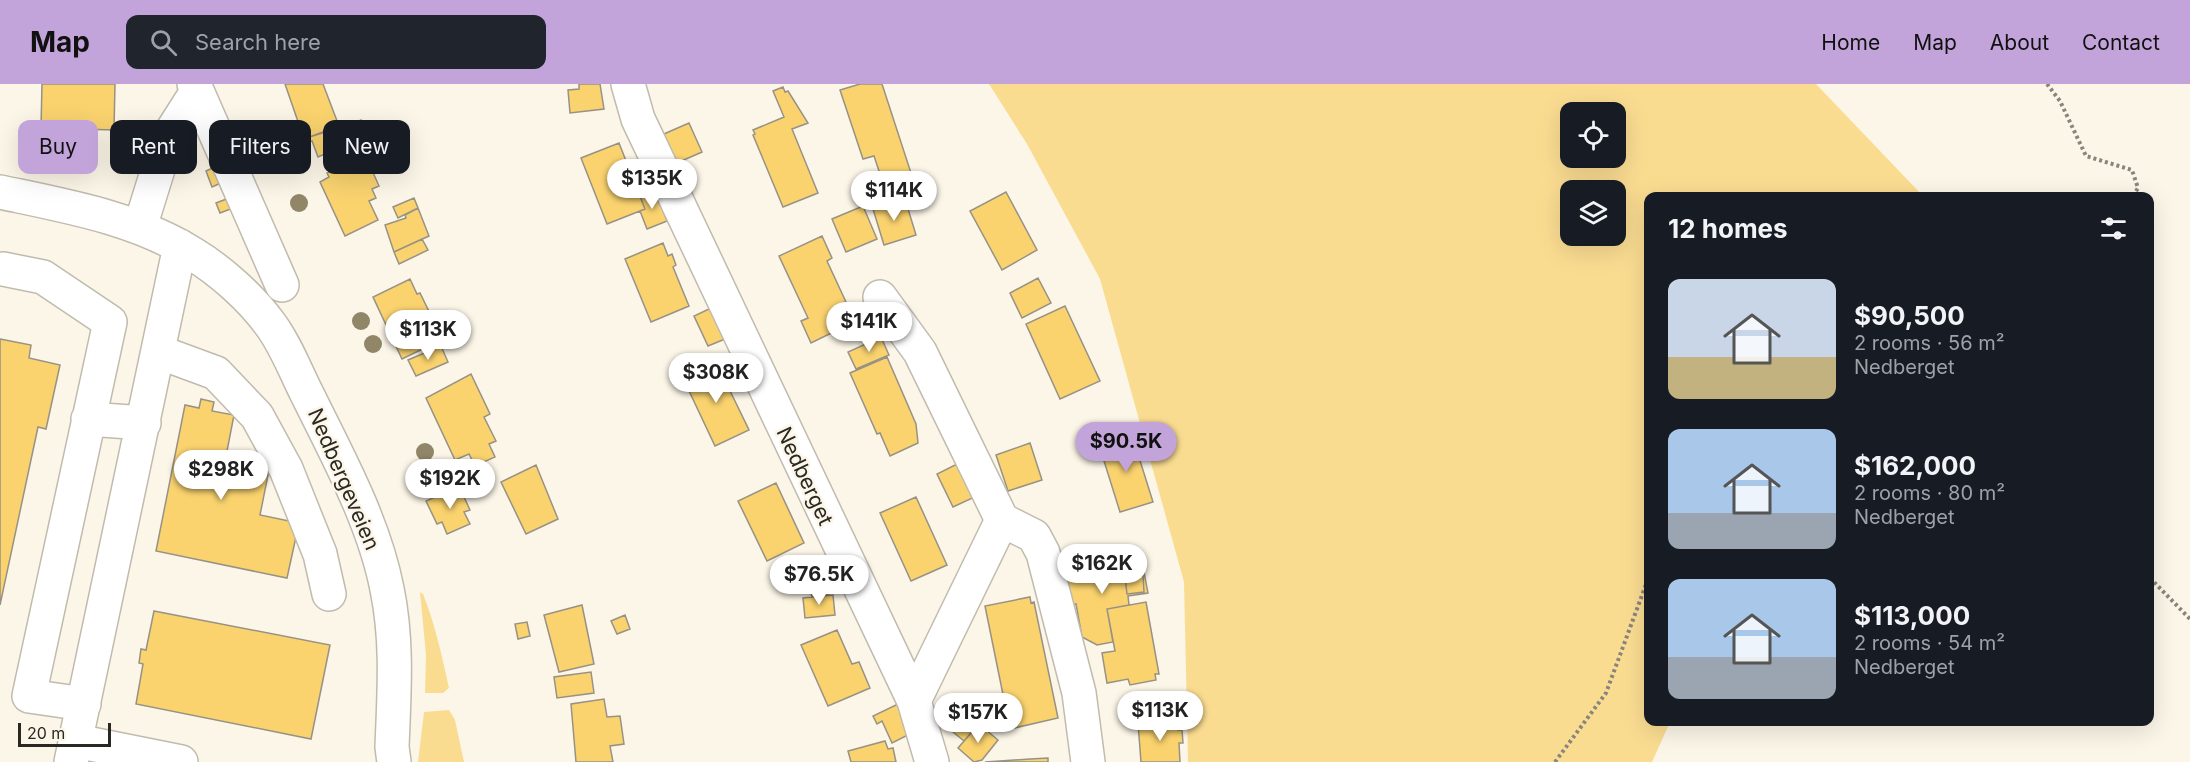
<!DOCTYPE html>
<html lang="en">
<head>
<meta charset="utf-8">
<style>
	body { margin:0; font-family:Inter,sans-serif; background:#20242c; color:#f1f3f6; height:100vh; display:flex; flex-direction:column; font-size:22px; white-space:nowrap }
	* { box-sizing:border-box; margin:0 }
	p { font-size:20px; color:#9ea1a6 }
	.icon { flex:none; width:33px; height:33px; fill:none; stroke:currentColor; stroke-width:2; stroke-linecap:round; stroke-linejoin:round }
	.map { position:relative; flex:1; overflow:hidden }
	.panel { position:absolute; left:1644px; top:108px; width:510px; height:534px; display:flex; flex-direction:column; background:#171b24; border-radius:12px; box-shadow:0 6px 24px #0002 }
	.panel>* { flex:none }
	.top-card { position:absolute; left:18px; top:36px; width:570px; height:54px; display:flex; gap:12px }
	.tools { position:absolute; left:1560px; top:18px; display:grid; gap:12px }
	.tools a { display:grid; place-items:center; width:66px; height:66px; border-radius:12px; background:#171b24; box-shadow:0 6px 24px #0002; font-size:30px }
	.scale { position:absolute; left:18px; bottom:15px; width:93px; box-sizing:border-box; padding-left:6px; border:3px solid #2a2822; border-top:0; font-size:16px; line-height:21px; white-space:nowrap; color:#2a2822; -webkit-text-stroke:4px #fcf6e8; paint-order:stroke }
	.price { position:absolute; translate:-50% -51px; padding:0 14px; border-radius:21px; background:#fff; color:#222; font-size:20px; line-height:39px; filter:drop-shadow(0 2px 3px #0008) }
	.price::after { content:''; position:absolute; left:50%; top:36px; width:18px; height:14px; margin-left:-9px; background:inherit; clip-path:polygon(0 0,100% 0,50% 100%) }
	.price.active { background:#c3a4da; color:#111 }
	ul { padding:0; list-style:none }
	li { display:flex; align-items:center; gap:18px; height:150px; padding:0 24px }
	li span { display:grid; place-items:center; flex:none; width:168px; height:120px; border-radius:12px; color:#555 }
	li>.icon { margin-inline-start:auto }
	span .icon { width:72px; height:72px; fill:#fffc; stroke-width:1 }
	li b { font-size:26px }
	h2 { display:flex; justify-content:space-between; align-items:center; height:72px; padding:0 24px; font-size:26px }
	.pill { padding:0 21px; border-radius:12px; background:#171b24; box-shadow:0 6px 24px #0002; font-size:21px; line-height:54px }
	.pill.active { background:#c3a4da; color:#111 }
	header { display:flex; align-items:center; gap:36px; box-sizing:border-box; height:84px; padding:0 30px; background:#c3a4da; color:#111 }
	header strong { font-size:28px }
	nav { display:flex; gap:33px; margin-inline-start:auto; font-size:21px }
	.search { width:420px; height:54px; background:#20242c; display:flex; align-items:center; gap:15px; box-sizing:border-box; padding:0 21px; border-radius:12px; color:#9ea1a6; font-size:22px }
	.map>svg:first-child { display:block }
	.green { fill:#fadc91; fill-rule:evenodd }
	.building { fill:#fad36f; stroke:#979285; stroke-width:1.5 }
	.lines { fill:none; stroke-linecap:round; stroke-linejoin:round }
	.minor-casing { stroke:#c1bbae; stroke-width:36 }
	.path { stroke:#89857c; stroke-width:4; stroke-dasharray:3 3; stroke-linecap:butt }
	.minor { stroke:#fff; stroke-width:33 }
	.tree { fill:#918668 }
	.labels { text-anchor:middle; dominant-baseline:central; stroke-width:5; stroke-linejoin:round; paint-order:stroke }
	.street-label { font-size:21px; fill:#2a2822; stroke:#fcf6e8 }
</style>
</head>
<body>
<header>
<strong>Map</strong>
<div class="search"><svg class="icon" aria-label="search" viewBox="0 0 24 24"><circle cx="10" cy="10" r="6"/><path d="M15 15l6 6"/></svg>Search here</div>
<nav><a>Home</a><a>Map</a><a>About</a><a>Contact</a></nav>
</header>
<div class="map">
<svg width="2190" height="678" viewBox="0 0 2190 678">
	<rect width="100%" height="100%" fill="#fcf6e8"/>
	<path class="green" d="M989,0H1816L1923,112H1648V638H1670L1652,678H1188L1184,498L1100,195L1027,60ZM1570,28H1616V74H1570ZM1570,106H1616V152H1570Z
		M420,508L423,510C435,540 442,572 449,604L443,609H425L426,571Z
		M449,626L455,636L464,678H418L424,628Z"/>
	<path class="building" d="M42,0H115L114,46L41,44Z
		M285,0H323L339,42L304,55Z
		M579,0H600L604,25L570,29L568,6L579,5Z
		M860,0H882L912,92L910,93L913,103L879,114L874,102L883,99L874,72L863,75L840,6Z
		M783,3L785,8L788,7L808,39L792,45L818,109L783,123L753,51L755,50L753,46L784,33L773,7Z
		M361,36L367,52L358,56L352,40Z
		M689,39L702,68L670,82L657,53Z
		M352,40L358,56L318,73L312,57L308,58L306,54Z
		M399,55L404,76L394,78L389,58Z
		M619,59L645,125L607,140L581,74Z
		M368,77L379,102L372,105L376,114L369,117L378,136L345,152L320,98L329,93L327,89L348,79L353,85Z
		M217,82L223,98L212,103L206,87Z
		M655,106L667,137L647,145L640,127L645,125L640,112Z
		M1006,108L1037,166L1002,186L970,127Z
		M229,114L233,124L220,129L216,119Z
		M414,114L418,124L398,134L393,123Z
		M905,115L916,151L884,161L873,125Z
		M863,122L877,155L846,168L832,135Z
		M418,124L429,152L394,168L385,141L406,134L405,131Z
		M822,152L832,174L827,177L846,218L842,219L852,239L811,259L801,237L808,234L779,172Z
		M422,155L428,166L399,180L394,168Z
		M663,159L668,172L672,170L676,181L673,183L689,222L651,238L625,175Z
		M1038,194L1051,219L1022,234L1010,209Z
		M410,195L417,210L420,209L436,242L428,246L435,259L402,275L373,213Z
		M1065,222L1100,297L1060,315L1026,240Z
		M711,224L725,255L708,262L694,232Z
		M881,253L889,271L856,285L848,268Z
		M0,255L31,261L29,274L60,281L46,345L38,343L0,521Z
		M441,262L448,278L416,292L408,276Z
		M887,273L916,340L918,359L890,372L880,349L877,350L850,289Z
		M716,278L749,346L715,362L683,294Z
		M471,290L490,330L484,333L496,357L489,360L495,373L475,382L469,370L455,376L426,314Z
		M201,315L214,318L212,327L234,331L227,367L271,376L260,431L299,439L287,494L156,467L185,321L199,324Z
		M1132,351L1153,418L1120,428L1099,361Z
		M1030,359L1042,396L1008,407L996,371Z
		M963,377L979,411L953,423L937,390Z
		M536,381L558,435L526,450L501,398Z
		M776,399L804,459L767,477L738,417Z
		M459,402L470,426L464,428L470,440L447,450L442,438L437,440L426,417Z
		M916,413L947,481L911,497L880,429Z
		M1124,474L1128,492L1144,488L1148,509L1128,512L1129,521L1107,525L1113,558L1097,561L1082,553L1076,520L1071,521L1065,485Z
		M830,475L837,508L812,513L805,481Z
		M1143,491L1144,508L1127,510L1125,493Z
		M833,511L835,531L805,534L803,514Z
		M1030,513L1031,519L1034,518L1058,634L1010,645L985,522Z
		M1146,518L1159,590H1155L1156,596L1130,601L1128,595L1107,599L1102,569L1115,567L1107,525Z
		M582,521L594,580L559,588L544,531Z
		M154,527L330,561L311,655L136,620L143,580L139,579L141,565L146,566Z
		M625,531L630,545L617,550L611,537Z
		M527,538L530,552L518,555L515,540Z
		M837,546L852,580L859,578L870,604L828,622L801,561Z
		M591,588L594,609L557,614L554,593Z
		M962,612L985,632L964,657L941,638Z
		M604,615L607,633L620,632L624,660L610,662L613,678H576L571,620Z
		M898,620L912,649L892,659L882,637L877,640L873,632Z
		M1177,636L1178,646H1182L1183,659H1179L1180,678H1141L1138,639Z
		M979,640L998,656L982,676L974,678L958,664Z
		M885,657L888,665L893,664L896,678H851L848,667Z
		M1048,674V678H985L1030,675Z"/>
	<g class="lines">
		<defs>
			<path id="minor" d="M194,0L282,201
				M628,0L638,35L914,617L932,678
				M0,108C66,122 136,134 193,170C221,187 251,214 270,240C286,261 296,289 308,312C338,373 374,438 387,505C398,558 394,610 392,663L394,678
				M140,143L168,53L196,9
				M3,185L43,193L110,238L29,612L84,620
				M880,213L920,268L1002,436L914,617
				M159,268L216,289L257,332L286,385L320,470L329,510
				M88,335L144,339
				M1002,436L1034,452L1043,469L1079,609L1088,678
				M76,657L181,678
				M71,678L180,162"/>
		</defs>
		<use href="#minor" class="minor-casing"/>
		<path class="path" d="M2047,0L2060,17L2086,72L2132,86L2138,104L2133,112
			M2150,494L2190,535
			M1555,678L1606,609L1648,495"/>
		<use href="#minor" class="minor"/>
	</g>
	<g class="tree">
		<circle cx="291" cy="81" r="9"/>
		<circle cx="299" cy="119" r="9"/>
		<circle cx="361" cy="237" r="9"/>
		<circle cx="373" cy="260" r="9"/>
		<circle cx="425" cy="368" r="9"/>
	</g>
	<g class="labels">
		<g class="street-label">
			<text transform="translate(805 392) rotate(65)">Nedberget</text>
			<text transform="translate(344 395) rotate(67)">Nedbergeveien</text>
		</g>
	</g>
</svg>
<div class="tools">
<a><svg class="icon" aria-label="locate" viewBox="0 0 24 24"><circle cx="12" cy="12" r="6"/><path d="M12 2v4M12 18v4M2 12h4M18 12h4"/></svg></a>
<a><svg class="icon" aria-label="layers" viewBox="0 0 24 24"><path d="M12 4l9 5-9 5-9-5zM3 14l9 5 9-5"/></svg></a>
</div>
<div class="scale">20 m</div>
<b class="price" style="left:652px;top:126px">$135K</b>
<b class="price" style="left:894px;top:138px">$114K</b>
<b class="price" style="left:869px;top:269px">$141K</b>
<b class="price" style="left:428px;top:277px">$113K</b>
<b class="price" style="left:716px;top:320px">$308K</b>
<b class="price active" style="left:1126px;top:389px">$90.5K</b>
<b class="price" style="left:221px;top:417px">$298K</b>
<b class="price" style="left:450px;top:426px">$192K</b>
<b class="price" style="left:1102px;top:511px">$162K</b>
<b class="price" style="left:819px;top:522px">$76.5K</b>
<b class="price" style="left:1160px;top:658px">$113K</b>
<b class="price" style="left:978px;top:660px">$157K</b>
<div class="top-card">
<a class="pill active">Buy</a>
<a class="pill">Rent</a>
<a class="pill">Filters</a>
<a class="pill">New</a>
</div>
<section class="panel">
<h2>12 homes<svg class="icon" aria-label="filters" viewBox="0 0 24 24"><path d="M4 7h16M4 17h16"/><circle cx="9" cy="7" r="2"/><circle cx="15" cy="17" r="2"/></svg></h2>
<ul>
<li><span style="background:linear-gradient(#c9d6e8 65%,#c2b280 0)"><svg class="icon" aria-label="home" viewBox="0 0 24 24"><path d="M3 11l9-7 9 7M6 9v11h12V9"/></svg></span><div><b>$90,500</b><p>2 rooms · 56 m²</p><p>Nedberget</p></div></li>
<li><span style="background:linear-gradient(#a9c7e8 70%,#9aa5b1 0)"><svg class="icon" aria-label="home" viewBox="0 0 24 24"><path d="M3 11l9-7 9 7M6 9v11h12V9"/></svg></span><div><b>$162,000</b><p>2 rooms · 80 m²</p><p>Nedberget</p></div></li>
<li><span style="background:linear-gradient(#a9c7e8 65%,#9aa5b1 0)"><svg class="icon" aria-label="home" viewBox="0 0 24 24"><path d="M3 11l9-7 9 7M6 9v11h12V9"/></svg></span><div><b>$113,000</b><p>2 rooms · 54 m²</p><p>Nedberget</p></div></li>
</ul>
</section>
</div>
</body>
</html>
